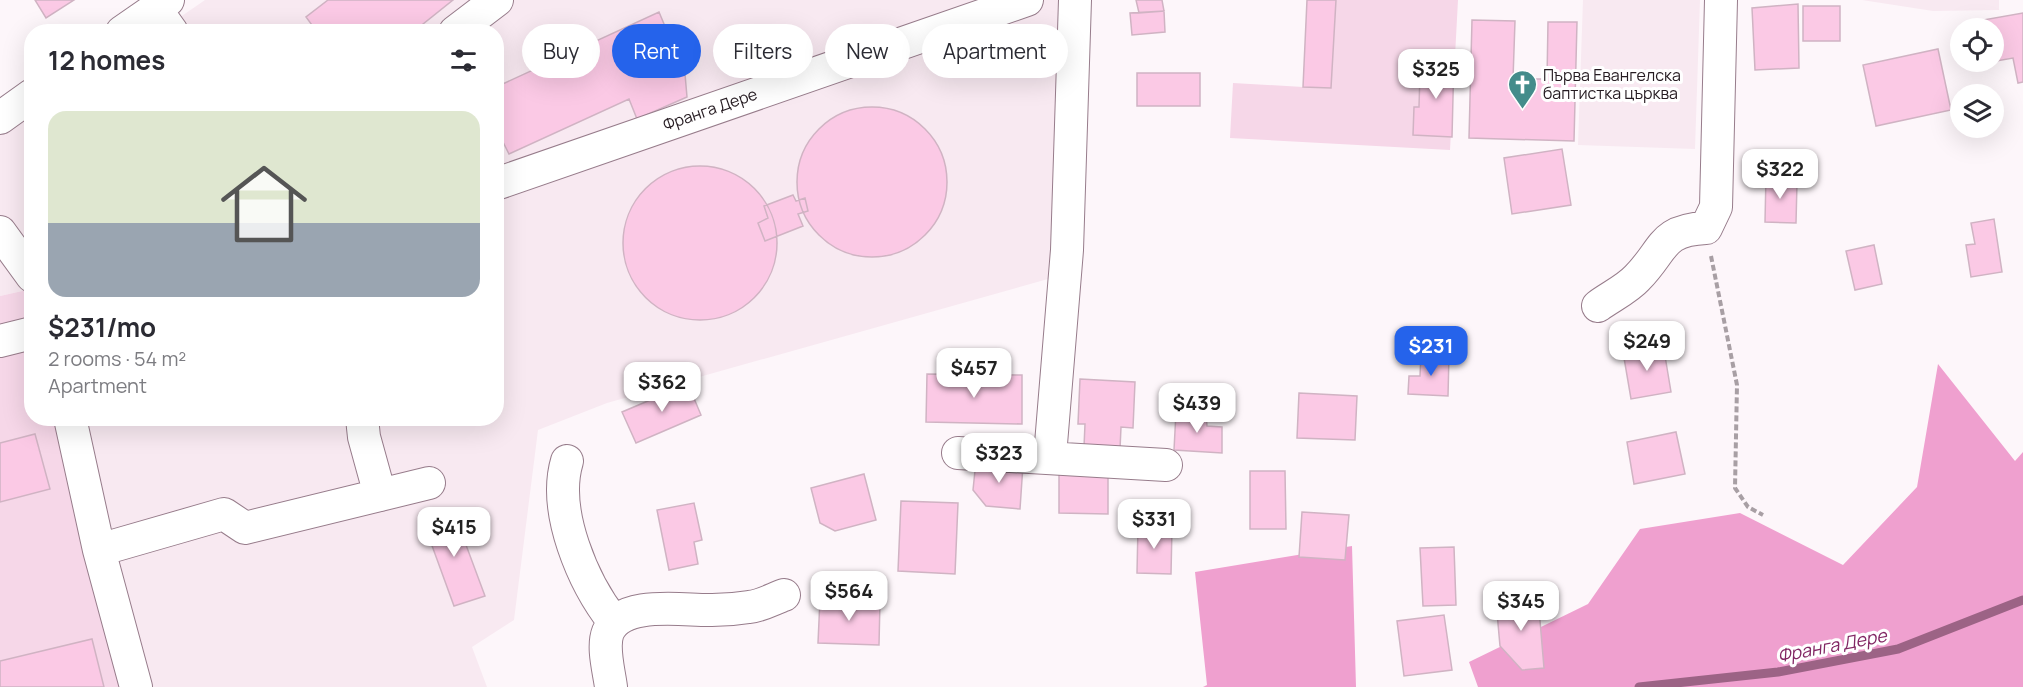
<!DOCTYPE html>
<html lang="en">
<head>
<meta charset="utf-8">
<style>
	body { margin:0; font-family:Manrope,sans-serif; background:#f2f2f3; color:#2b2b33; height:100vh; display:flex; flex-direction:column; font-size:22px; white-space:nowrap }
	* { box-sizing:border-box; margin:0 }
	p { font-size:20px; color:#7c7c81 }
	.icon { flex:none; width:33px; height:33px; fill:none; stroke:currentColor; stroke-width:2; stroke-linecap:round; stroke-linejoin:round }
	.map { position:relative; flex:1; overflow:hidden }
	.side { position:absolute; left:24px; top:24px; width:480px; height:402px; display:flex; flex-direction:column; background:#fff; border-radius:24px; box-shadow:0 6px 24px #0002 }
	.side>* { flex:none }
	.top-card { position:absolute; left:522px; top:24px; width:570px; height:54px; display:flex; gap:12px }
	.fabs { position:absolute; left:1950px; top:18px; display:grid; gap:12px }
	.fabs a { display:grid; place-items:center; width:54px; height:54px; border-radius:50%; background:#fff; box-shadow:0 6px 24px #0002; font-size:30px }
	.price { position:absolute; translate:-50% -51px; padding:0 14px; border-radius:12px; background:#fff; color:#222; font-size:20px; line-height:39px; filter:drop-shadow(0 2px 3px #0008) }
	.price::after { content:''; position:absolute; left:50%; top:36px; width:18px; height:14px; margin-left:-9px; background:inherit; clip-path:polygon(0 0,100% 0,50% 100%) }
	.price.current { background:#2563eb; color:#fff }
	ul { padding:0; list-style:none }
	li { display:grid; align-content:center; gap:12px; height:318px; padding:0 24px }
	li+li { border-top:2px solid #e1e1e2 }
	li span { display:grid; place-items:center; height:186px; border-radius:18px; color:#555 }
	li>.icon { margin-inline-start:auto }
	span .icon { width:108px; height:108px; fill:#fffc; stroke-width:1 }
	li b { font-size:26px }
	h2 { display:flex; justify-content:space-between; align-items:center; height:72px; padding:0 24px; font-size:26px }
	.pill { padding:0 21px; border-radius:27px; background:#fff; box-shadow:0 6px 24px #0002; font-size:21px; line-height:54px }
	.pill.current { background:#2563eb; color:#fff }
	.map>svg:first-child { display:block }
	.built { fill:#f8e9f1 }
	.green { fill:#f6d7e8 }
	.forest { fill:#efa0cf }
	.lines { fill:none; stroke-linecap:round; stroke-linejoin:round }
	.stream { stroke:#9c6385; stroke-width:9 }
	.building { fill:#fbc9e5; stroke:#d0b3c3; stroke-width:1.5 }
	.minor-casing { stroke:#977c8b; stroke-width:34 }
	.path { stroke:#a89fa4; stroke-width:4; stroke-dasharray:6 3; stroke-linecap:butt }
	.minor { stroke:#fff; stroke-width:32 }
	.labels { text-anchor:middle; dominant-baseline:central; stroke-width:6; stroke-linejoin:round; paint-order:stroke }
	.poi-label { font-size:16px; fill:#251b21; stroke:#fff; text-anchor:start }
	.street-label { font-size:16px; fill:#251b21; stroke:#fff }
	.water-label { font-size:18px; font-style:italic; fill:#822764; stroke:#fff }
</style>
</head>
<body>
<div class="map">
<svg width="2023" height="687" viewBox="0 0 2023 687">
	<rect width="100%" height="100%" fill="#fdf6fa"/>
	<path class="built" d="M205,0H1061L1055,277L607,403L538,430L514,620L472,647L487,687H113L54,419L496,418V32L160,31Z
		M1583,0H1700L1695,149L1578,145Z
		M1862,0H1999V10L1933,11Z
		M31,115V289L0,296V135Z"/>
	<path class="green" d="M1307,0H1458L1450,150L1230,138L1233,83L1303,87Z
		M31,289L32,418L69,419L136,687H0V296Z"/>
	<path class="forest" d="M1938,364L2015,461L2023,452V687H1478L1469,662L1588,604L1640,529L1740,513L1843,565L1917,487Z
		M1352,546L1356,687H1203L1207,685L1195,572Z"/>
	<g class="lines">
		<path class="stream" d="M1639,687L1778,672L1898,649L2023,600"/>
	</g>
	<path class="building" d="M35,0H74L46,18Z
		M328,0H453L413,32H317L306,17Z
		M1136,0H1162L1164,11L1139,13Z
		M1307,0H1336L1331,88L1303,87Z
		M1798,4L1799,68L1755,70L1752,8Z
		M1803,6H1840V41H1803Z
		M1164,11L1165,32L1132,35L1130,13Z
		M659,12L685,74L687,97L637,119L629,99L509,154L496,128V87Z
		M2023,13V82L2018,83L2013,58L1973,65V62H1994V28H1967L1966,23Z
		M1472,20L1515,21L1513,79H1547L1548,22H1577L1574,141L1469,138Z
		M1938,49L1951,110L1876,126L1863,65Z
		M1430,56L1454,57L1452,137L1413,135L1414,107H1419L1420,73L1429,74Z
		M1137,73H1200V106H1137Z
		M797 182a75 75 0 1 1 150 0a75 75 0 1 1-150 0Z
		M1562,149L1571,205L1512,214L1504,158Z
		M623 243a77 77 0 1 1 154 0a77 77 0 1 1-154 0Z
		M1766,175H1787L1786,183H1797L1796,223L1765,222Z
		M793,195L796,201L805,198L808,211L798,214L803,226L765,241L758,223L768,218L764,206Z
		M1994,219L2002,272L1971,277L1966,245L1975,244L1971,223Z
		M1874,245L1882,284L1855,290L1846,251Z
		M1663,344L1671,392L1631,399L1623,352Z
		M1421,354L1449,355L1448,396L1408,394L1409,376H1420Z
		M927,374L1022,375V424L926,422Z
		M1080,379L1135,382L1133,428L1121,427L1120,449L1084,447L1085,424H1078Z
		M688,384L701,415L636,443L622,412Z
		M1299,393L1357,396L1355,440L1297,438Z
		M1176,412L1206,413L1207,426L1222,427V453L1174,450Z
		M1676,432L1685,474L1634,484L1627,442Z
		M35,434L50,489L0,502V443Z
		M976,461L1023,465L1020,509L986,506L973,490Z
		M1250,471H1285L1286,529H1250Z
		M1059,472L1108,473V514L1059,513Z
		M864,474L876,520L835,531L820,523L811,488Z
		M901,501L958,503L955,574L898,571Z
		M694,503L702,540L694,542L698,564L669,570L657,510Z
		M453,510L485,596L454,606L423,521Z
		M1302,512L1349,515L1345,560L1299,557Z
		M1138,526L1172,528L1171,574L1137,573Z
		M1454,547L1456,605L1423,606L1420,548Z
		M1538,597L1544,668L1522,670L1500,646L1496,601Z
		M820,599L880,601L879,645L818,643Z
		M1444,615L1452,670L1404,676L1397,621Z
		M92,639L104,687H0V661Z"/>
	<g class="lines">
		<defs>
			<path id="minor" d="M155,8L172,32
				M122,32L168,0
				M455,32L497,0
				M0,118L32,95
				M496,184L1027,0
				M0,232L32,276
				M1598,306C1610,297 1627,289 1637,278C1665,250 1660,230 1706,228L1716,207L1721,0
				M0,341L32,333
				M70,418L99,550L136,687
				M362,418L364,437L380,495
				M958,453L1166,465
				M1050,456L1067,250L1075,0
				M567,461C552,511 583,583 614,622
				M99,550L224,514L245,528L429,483
				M611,687C609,671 602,647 608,632C622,599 685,611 712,610C724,610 737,609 749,607C761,606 773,599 784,595"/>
		</defs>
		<use href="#minor" class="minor-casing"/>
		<path class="path" d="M1711,256L1737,385L1735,488L1748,507L1763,515"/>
		<use href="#minor" class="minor"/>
	</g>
	<defs>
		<symbol id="church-pin" viewBox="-11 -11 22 30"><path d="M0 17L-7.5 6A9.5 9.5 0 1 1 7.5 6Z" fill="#448c8b" stroke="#fff"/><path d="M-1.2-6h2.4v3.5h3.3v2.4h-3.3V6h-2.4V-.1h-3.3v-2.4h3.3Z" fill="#fff"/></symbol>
	</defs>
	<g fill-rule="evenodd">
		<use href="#church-pin" x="1506" y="68" width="33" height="45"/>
	</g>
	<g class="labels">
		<g class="poi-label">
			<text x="1543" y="75">Първа Евангелска<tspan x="1543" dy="18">баптистка църква</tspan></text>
		</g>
		<g class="street-label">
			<text transform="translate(710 109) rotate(-19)">Франга Дере</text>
		</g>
		<g class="water-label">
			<text transform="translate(1832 645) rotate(-11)">Франга Дере</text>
		</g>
	</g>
</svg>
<div class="fabs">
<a><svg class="icon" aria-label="locate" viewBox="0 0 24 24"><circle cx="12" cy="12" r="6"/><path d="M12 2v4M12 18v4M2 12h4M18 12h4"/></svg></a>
<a><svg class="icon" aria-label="layers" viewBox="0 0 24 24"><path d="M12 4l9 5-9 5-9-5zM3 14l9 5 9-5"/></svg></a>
</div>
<b class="price" style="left:1436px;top:100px">$325</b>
<b class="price" style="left:1780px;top:200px">$322</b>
<b class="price" style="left:1647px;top:372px">$249</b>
<b class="price current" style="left:1431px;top:377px">$231</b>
<b class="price" style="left:974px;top:399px">$457</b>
<b class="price" style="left:662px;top:413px">$362</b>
<b class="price" style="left:1197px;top:434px">$439</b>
<b class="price" style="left:999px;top:484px">$323</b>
<b class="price" style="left:1154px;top:550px">$331</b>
<b class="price" style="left:454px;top:558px">$415</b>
<b class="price" style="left:849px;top:622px">$564</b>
<b class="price" style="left:1521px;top:632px">$345</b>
<div class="top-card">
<a class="pill">Buy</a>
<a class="pill current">Rent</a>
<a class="pill">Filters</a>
<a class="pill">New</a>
<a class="pill">Apartment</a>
</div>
<section class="side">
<h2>12 homes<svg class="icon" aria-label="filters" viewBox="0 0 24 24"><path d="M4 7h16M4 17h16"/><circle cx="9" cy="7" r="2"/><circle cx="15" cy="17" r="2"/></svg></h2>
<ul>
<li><span style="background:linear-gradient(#dfe7d0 60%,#9aa5b1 0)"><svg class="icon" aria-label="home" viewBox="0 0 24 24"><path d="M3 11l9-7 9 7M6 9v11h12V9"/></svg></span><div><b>$231/mo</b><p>2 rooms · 54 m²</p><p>Apartment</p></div></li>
</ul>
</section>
</div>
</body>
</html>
